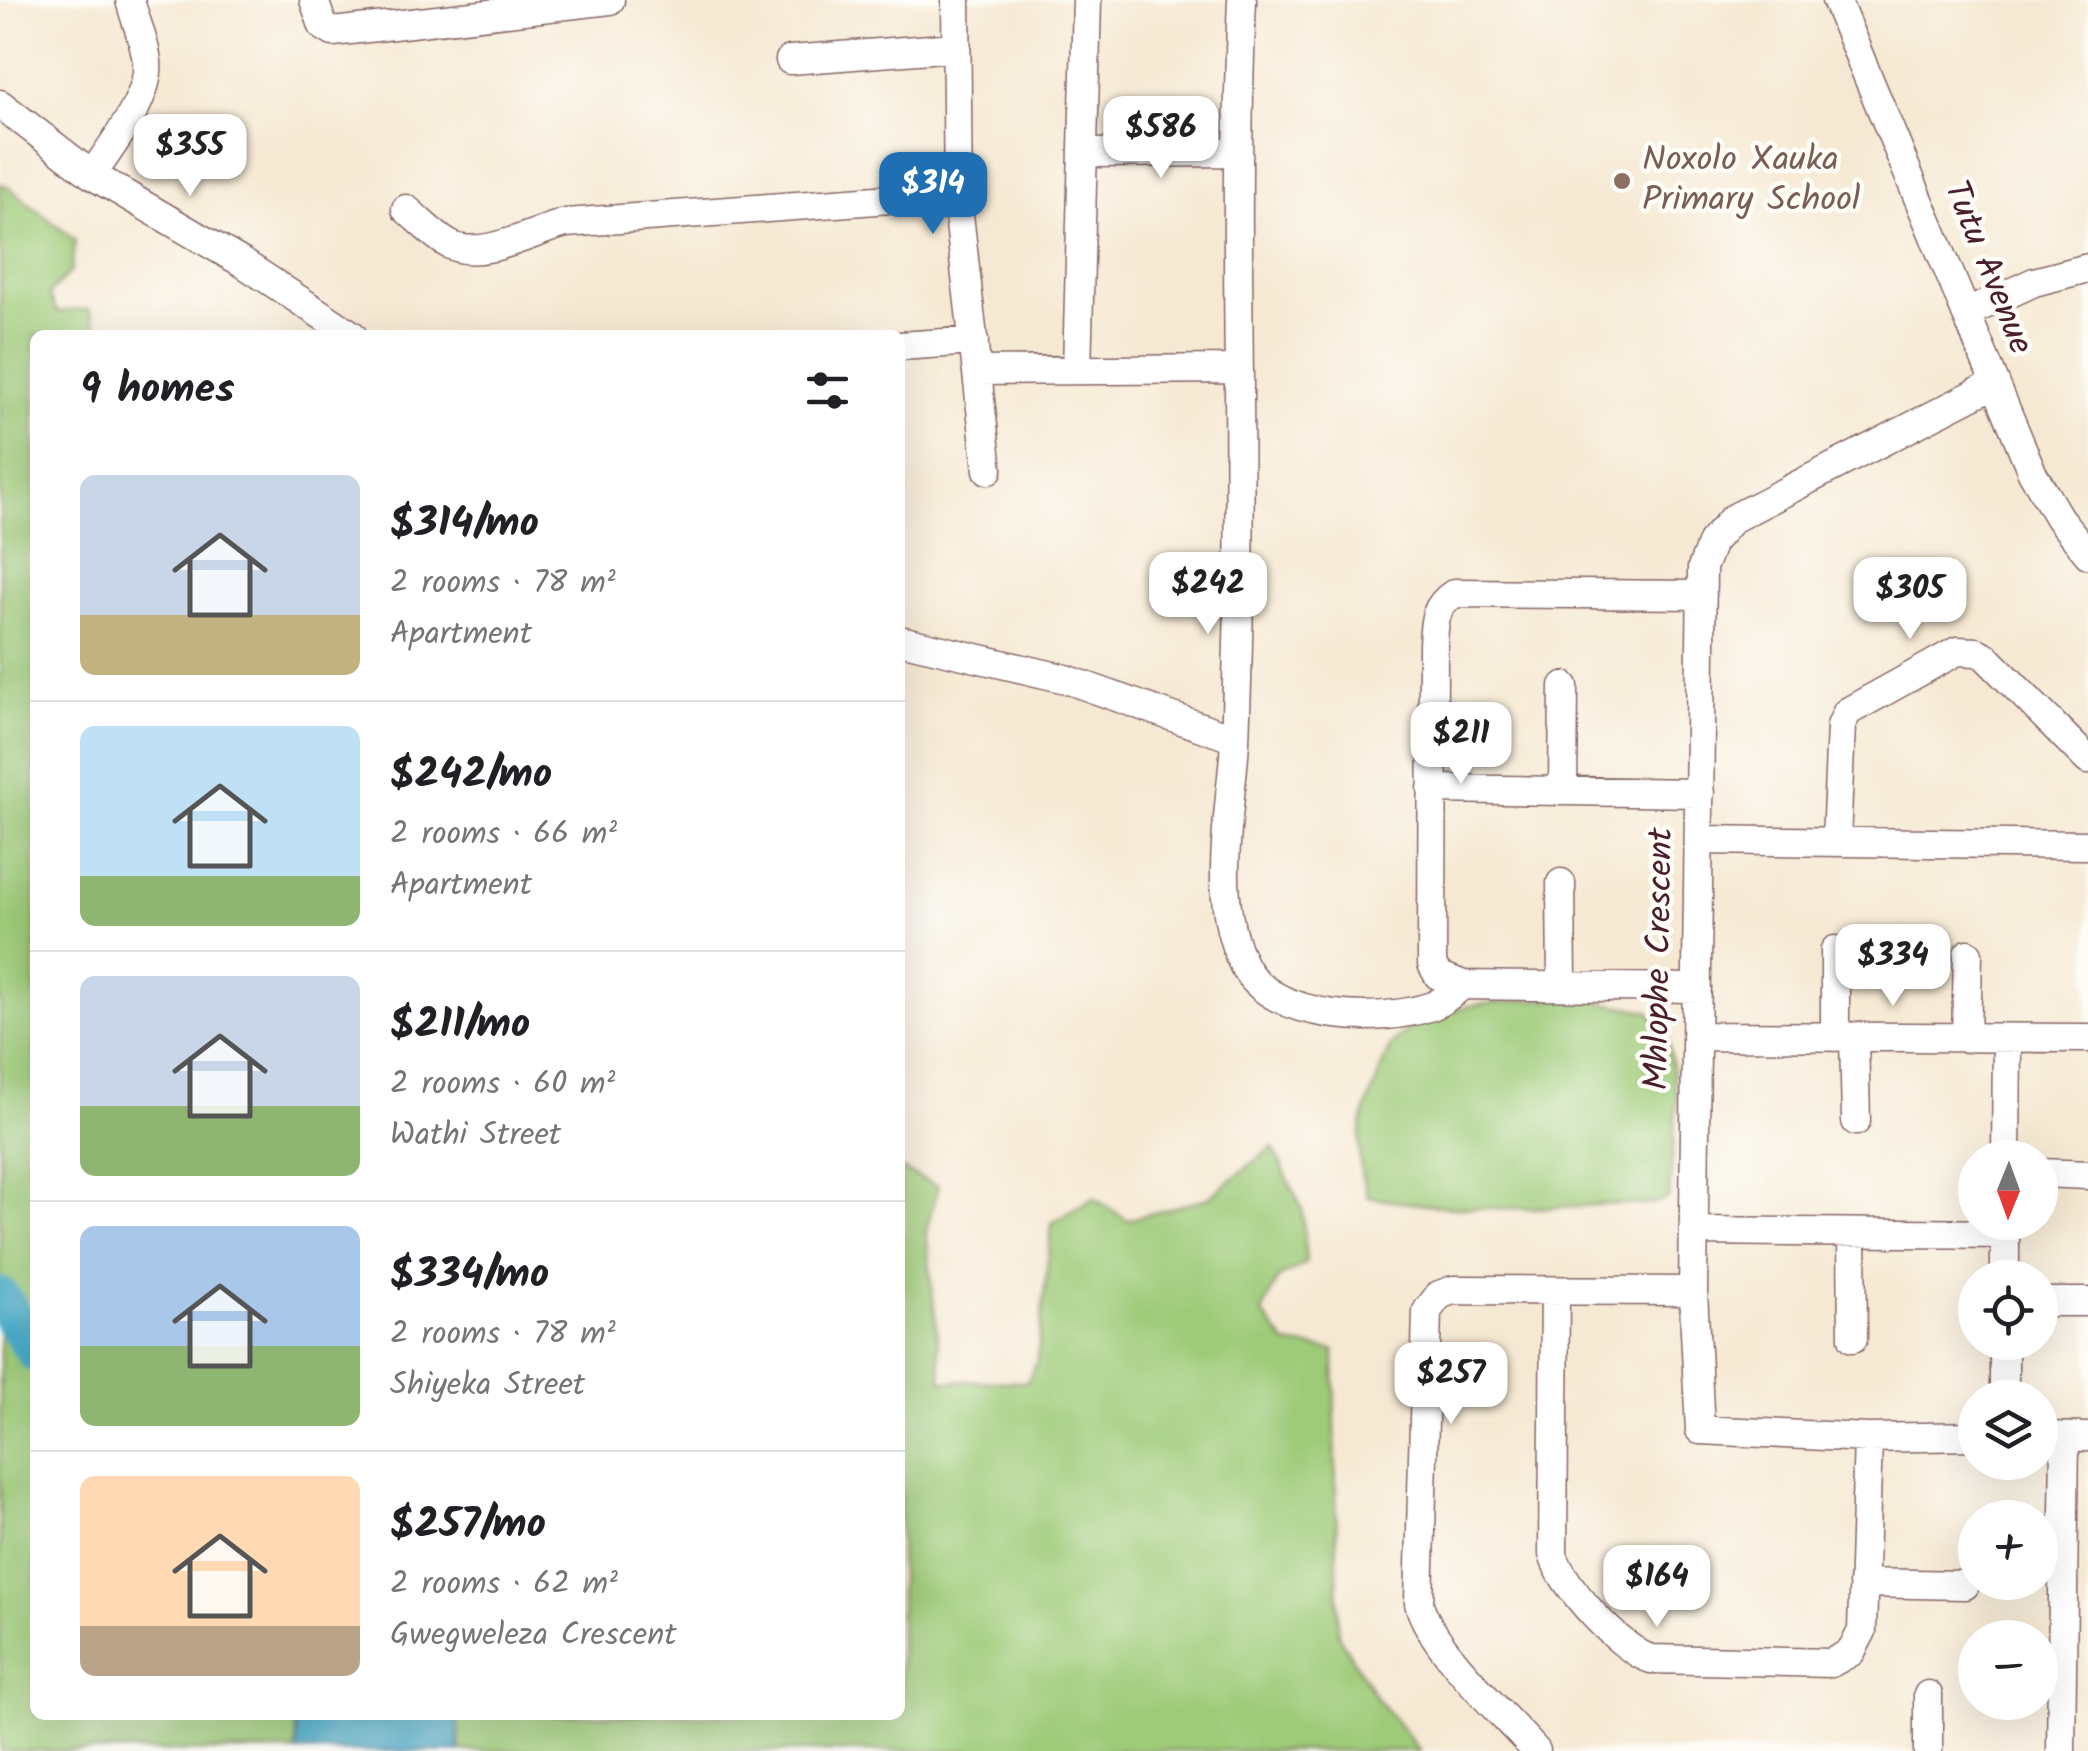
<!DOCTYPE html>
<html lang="en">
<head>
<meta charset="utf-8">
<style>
	body { margin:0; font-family:Kalam,sans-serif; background:#f6f6f6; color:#202124; height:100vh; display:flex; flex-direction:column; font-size:38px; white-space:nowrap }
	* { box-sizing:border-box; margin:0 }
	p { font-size:32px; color:#757577 }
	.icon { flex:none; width:55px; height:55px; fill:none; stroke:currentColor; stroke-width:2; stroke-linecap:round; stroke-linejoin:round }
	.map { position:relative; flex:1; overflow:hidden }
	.sheet { position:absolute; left:30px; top:330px; width:875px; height:1390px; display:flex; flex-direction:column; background:#fff; border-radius:15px; box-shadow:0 10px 40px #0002 }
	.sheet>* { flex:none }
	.needle { width:65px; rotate:181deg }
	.controls { position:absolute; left:1958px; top:1140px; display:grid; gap:20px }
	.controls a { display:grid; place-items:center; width:100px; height:100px; border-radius:50%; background:#fff; box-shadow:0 10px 40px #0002; font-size:50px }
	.price { position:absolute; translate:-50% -85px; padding:0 22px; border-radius:20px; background:#fff; color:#222; font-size:32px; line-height:65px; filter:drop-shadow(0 2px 5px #0008) }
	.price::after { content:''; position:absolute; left:50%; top:60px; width:30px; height:22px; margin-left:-15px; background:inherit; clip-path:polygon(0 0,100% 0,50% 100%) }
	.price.current { background:#1f6fb2; color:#fff }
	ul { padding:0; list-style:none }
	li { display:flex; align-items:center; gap:30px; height:250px; padding:0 50px }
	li+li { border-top:2px solid #e0e0e0 }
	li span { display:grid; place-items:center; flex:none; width:280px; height:200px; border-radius:15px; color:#555 }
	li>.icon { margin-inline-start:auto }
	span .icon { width:120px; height:120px; fill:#fffc; stroke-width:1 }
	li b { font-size:42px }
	h2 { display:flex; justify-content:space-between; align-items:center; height:120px; padding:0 50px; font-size:42px }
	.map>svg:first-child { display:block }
	.green { fill:#9ecb78; stroke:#747552; stroke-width:2.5 }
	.water { fill:#48abc8; stroke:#49657a; stroke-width:2.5 }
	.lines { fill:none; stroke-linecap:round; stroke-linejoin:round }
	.river { stroke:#48abc8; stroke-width:40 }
	.minor-casing { stroke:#866666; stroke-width:31 }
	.minor { stroke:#fff; stroke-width:28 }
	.education-dot { fill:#8d6e63; stroke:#fdfcf7; stroke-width:4 }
	.labels { text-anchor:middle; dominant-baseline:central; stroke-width:9; stroke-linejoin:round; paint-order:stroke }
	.education-label { font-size:35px; fill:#785e54; stroke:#fdfcf7; text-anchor:start }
	.street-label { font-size:35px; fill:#4a1f2b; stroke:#fdfcf7 }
</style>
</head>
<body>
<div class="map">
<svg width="2088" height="1751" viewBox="0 0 2088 1751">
	<rect width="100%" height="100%" fill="#fdfcf7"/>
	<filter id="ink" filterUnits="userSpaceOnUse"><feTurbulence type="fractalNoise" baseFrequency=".01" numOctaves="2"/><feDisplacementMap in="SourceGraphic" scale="20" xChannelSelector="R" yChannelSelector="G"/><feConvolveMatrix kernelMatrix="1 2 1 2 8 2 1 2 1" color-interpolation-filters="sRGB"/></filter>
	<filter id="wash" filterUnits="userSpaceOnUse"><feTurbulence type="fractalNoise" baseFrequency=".0048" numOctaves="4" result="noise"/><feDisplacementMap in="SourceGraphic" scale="40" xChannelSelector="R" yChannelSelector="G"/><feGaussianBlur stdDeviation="2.25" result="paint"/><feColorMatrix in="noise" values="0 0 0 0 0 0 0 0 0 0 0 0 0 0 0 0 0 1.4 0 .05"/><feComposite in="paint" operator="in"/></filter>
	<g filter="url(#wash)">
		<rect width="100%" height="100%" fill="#f6e9d3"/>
		<path class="green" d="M0,184L7,186L75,240L71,271L49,294L57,312L89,309L99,335H35V1715H295L297,1751H0Z
			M1574,998L1649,1011L1668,1039L1677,1099L1669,1197C1645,1210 1635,1203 1609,1204C1532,1210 1444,1211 1368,1197C1355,1162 1357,1127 1372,1093C1379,1078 1385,1049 1398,1038C1443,997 1518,1002 1574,998Z
			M1273,1147L1302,1209L1306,1263L1277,1279L1262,1313L1286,1344L1334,1350L1338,1635L1375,1696L1420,1751H460L457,1715H900V1169L938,1186L926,1231L942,1381L1027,1382L1037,1361L1052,1223L1094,1198L1127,1220L1208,1198Z"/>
		<path class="water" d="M295,1715H457L460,1751H297Z"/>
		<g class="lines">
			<path class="river" d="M0,1297L35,1351"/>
		</g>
	</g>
	<g filter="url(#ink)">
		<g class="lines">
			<defs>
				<path id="minor" d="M314,0L323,26L333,32L610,0
					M956,0L958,206L988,470
					M1242,0C1233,199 1242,398 1239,598C1238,645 1237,694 1235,741C1231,813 1210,898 1244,966C1273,1021 1381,1024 1432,1006C1443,1002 1453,992 1463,985
					M1836,0L2032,472L2059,518L2088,554
					M790,60L955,47
					M0,104L92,175L243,263L352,335
					M1083,153L1238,152
					M92,175C111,146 151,97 147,62C145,42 135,20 130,0
					M406,209C420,221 434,236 450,245C482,261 533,231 566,223L958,194
					M1967,313L2034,282L2088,268
					M900,346L974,341
					M1077,370L1087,0
					M978,371L1239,369
					M900,640L1066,679L1235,739
					M1432,789L1700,793
					M1563,791L1564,686
					M1699,840L2088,845
					M1836,842L1841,726L1847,712L1957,651L1977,652L1985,656L2088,760
					M1561,883L1562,985
					M1835,950V1037
					M1697,988L1463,985L1438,975L1432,964L1433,645C1434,622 1434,606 1455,593L1702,595
					M1697,1036L2088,1038
					M1854,1037L1856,1121
					M1966,1038L1968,954
					M2006,1158L2007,1038
					M2040,1173L2088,1175
					M1694,1231L2005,1234
					M1852,1233L1853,1338
					M2005,1278V1222
					M1555,1291L1553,1554C1560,1584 1622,1651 1651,1659L1831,1663L1851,1652L1862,1631L1868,1438
					M2040,1302H2088
					M2004,1398V1342
					M1975,1436L1868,1438L1700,1430L1693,1291L1702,568L1712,542L1732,519L1994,384
					M2040,1436L2088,1437
					M1863,1583L1965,1585
					M1536,1751C1505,1716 1429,1646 1419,1603L1427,1311L1439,1295L1453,1290L1693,1291
					M1928,1751V1695
					M2061,1751L2065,1437"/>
			</defs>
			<use href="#minor" class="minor-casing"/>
			<use href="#minor" class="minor"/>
		</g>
	</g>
	<circle class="education-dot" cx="1622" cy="181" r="10"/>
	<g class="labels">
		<g class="education-label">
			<text x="1642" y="161">Noxolo Xauka<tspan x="1642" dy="40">Primary School</tspan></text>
		</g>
		<g class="street-label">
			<text transform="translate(1987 268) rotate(68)">Tutu Avenue</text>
			<text transform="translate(1660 959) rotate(-89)">Mhlophe Crescent</text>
		</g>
	</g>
</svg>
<div class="controls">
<a><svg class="needle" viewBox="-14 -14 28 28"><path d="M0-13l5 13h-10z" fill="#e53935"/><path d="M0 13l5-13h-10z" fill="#757577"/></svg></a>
<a><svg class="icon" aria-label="locate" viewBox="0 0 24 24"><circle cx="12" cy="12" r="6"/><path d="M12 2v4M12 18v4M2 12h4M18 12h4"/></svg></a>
<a><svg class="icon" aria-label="layers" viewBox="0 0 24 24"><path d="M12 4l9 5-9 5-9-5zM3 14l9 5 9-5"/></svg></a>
<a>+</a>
<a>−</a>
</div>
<b class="price" style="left:1161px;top:181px">$586</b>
<b class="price" style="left:190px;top:199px">$355</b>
<b class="price current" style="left:933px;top:237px">$314</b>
<b class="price" style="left:1208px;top:637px">$242</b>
<b class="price" style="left:1910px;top:642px">$305</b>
<b class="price" style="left:1461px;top:787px">$211</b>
<b class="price" style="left:1893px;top:1009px">$334</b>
<b class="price" style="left:1451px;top:1427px">$257</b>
<b class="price" style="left:1657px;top:1630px">$164</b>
<section class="sheet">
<h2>9 homes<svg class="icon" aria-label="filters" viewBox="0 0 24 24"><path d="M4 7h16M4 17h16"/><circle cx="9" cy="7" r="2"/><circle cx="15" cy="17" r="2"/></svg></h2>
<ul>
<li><span style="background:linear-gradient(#c9d6e8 70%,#c2b280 0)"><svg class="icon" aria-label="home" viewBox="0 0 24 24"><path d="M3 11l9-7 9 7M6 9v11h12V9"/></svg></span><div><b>$314/mo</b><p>2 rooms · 78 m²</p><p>Apartment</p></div></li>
<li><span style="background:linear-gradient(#bfe0f5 75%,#8fb573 0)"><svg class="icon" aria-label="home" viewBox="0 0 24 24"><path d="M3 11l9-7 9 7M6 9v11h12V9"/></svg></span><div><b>$242/mo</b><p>2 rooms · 66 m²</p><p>Apartment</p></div></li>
<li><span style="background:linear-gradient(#c9d6e8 65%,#8fb573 0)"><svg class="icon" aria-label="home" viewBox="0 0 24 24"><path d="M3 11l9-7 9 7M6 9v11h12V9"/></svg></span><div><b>$211/mo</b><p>2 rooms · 60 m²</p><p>Wathi Street</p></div></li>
<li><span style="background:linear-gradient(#a9c7e8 60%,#8fb573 0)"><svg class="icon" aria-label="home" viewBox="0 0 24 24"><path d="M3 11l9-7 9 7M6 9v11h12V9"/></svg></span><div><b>$334/mo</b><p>2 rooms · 78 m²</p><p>Shiyeka Street</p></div></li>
<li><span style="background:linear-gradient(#ffd9b3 75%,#b9a48a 0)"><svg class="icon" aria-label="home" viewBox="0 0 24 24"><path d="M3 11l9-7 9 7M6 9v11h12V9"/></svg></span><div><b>$257/mo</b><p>2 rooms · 62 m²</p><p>Gwegweleza Crescent</p></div></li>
</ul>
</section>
</div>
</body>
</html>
